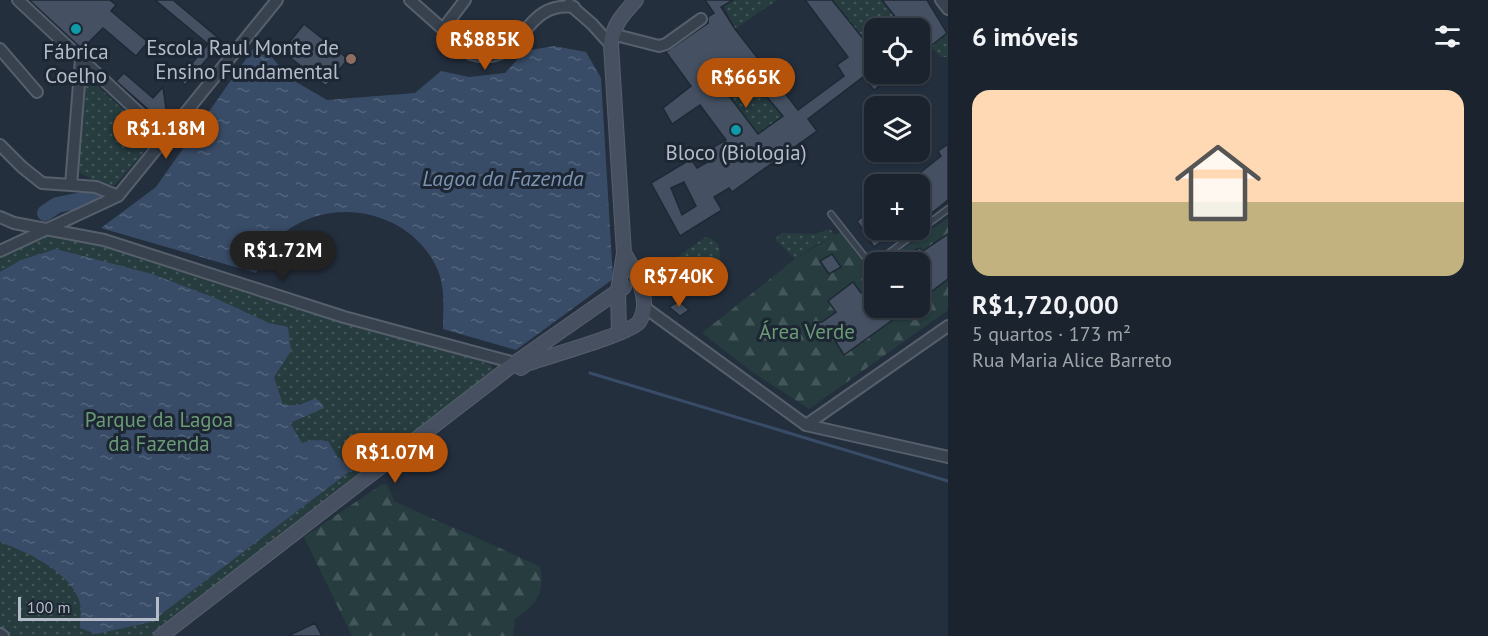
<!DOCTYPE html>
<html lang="pt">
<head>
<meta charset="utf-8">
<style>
	body { margin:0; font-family:"PT Sans",sans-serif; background:#282f3a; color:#f1f3f6; height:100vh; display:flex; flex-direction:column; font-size:22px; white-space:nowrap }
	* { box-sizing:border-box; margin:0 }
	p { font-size:20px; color:#a0a4aa }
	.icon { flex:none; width:33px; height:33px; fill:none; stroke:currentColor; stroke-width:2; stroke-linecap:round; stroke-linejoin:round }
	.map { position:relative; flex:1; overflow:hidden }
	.sheet { display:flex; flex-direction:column; background:#1b232e; width:540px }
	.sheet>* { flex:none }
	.controls { position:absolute; left:864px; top:18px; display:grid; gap:12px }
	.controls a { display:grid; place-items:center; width:66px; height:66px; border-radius:12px; background:#1b232e; box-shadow:0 2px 4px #0004,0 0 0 2px #39404a; font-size:30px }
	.scale { position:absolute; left:18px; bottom:15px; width:141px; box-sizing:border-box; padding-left:6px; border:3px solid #b4bcc9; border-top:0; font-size:16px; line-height:21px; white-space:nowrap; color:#b4bcc9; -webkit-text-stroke:4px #1d2633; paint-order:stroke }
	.price { position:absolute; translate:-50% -51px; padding:0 14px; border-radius:21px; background:#b45309; color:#fff; font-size:20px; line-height:39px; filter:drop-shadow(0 2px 3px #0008) }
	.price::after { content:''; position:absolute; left:50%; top:36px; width:18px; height:14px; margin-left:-9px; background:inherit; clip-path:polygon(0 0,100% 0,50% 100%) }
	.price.active { background:#222; color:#fff }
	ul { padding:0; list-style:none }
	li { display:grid; align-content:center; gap:12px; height:318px; padding:0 24px }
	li+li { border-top:2px solid #39404a }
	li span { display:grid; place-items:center; height:186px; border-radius:18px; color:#555 }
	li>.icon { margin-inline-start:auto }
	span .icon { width:108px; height:108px; fill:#fffc; stroke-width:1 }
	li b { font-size:26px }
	h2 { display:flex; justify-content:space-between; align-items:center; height:72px; padding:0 24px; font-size:26px }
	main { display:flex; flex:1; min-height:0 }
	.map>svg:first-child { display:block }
	.forest { fill:url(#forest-firs) }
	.park { fill:url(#park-dots) }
	.water { fill:url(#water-ripples) }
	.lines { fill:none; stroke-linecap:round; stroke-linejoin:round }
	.stream { stroke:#394c67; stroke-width:3 }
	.river { stroke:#394c67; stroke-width:16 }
	.building { fill:#455162; stroke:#1f2835; stroke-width:1.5; fill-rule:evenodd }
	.lane-casing { stroke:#565f6c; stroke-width:8 }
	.street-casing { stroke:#565f6c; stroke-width:14 }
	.secondary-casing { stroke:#565f6c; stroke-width:16 }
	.lane { stroke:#38414e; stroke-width:5 }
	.street { stroke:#38414e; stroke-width:10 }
	.secondary { stroke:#465061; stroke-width:14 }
	.culture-dot { fill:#0f9aa8; stroke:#1d2633; stroke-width:2 }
	.education-dot { fill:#8d6e63; stroke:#1d2633; stroke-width:2 }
	.labels { text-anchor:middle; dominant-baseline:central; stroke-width:6; stroke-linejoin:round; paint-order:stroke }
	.poi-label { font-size:21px; fill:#b4bcc9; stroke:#1d2633 }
	.park-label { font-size:21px; fill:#6b9a76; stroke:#1d2633 }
	.water-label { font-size:22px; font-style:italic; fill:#7c92b1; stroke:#1d2633 }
</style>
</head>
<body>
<main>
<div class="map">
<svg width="948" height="636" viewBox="0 0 948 636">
	<defs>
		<pattern id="forest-firs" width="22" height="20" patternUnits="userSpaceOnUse" patternTransform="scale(1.5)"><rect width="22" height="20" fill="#263c3f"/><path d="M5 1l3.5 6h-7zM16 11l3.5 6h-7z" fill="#435659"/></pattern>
		<pattern id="park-dots" width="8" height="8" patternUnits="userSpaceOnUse" patternTransform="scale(1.5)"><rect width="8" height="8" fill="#263c3f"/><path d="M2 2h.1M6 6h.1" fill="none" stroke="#435659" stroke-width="1.8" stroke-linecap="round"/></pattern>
		<pattern id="water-ripples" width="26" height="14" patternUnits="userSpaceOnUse" patternTransform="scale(1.5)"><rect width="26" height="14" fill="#394c67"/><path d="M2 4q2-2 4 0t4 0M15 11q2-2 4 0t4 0" fill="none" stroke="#53647b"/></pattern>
	</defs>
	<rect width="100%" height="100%" fill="#242f3e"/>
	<path class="forest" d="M948,218V310L809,409L751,371L702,333L795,259L842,231L874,269V308H920V262H884Z
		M387,484L394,501C442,524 492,543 540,567C545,593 537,604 515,619L513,636H352L304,537L381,485Z"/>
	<path class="park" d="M733,0H777L735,29L724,6Z
		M832,0H882L904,28H874V52Z
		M947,33H948V59L946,57H941L930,47Z
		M745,71L783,116L758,134L723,88Z
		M86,76L155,139L115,185H102L75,170L82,77Z
		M830,229L835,236L816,245L795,259L775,239L781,233L815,234Z
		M43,235L108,244L302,311L473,359L491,365L494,371L490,377L156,636H3L0,633V255Z
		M706,237C719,240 722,250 719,262L687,284C686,272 681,267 671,261Z"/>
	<path class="water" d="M258,42L291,79L327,100L415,93L441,71L469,77L505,73L525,51L554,46L586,52L601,78L613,279L516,350L443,329C443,308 446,286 436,266C409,211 333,195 285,232C271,242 264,258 256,273L101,228L156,187Z
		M56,249L152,274L215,298L269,323L288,327L291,351L274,377L283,405H299L314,399L320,401L324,408L290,423L302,443L312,440L328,441L338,458L354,468L151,622L96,634L80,628C80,620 82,607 79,600C69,571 27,552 0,542V272L21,260Z"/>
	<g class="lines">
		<path class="stream" d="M590,373L948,481"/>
		<path class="river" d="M45,213L57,205L92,198"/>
	</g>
	<path class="building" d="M29,0H110L116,5L111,11L148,42L136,56L103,28L82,49Z
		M155,0H173L222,41L185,85L179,79L208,44Z
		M705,0H733L721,7L735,29L798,110L844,76L837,65L848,57L805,0H832L874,52V74H895L874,90L863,77L808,119L817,131L732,192L729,188L714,197L722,210L680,236L651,183L691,159L697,168L715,158L710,149L726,140L700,105L672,124L663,108L691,86L666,52L708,23V17L714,13ZM745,71L783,116L758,134L723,88ZM684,182L696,206L682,215L671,188Z
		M882,0H927L947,33L920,55V28H904Z
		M304,24L348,59L326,86L282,51Z
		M124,73L153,98L163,87L166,109L158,118L116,81Z
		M948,144V200L928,216L923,208L920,211V184H906L941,156L938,151Z
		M874,208V230H896L874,247L857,221Z
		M948,234V279L920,300V262H903L913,255L912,251L920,248L923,251Z
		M832,254L841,267L829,274L820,261Z
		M853,282L861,293L874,283V308H909L844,355L834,339L814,334L816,322H822L836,312L828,301Z
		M679,301L689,310L680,316L669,307Z
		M315,623L322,636H288Z"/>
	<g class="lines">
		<defs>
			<path id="lane" d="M831,214L864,256L878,261L948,209"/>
			<path id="street" d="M18,0L166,138
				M410,0L471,54C525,70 519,0 574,7
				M941,0L948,9
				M569,4L592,24L611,45
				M443,29L465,0
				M612,34L659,46L666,44L701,19
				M0,49L37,92
				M0,145L22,167L42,183L71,185L81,59
				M71,185L96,187L118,196
				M0,217L14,223L104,240L344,317L515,363
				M0,251L118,196L277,0
				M644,307L806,425L948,457
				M806,425L948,326
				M0,634L3,636"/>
			<path id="secondary" d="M619,333L618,291L624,287
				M521,368L526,364C545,357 630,334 639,322C653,301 635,271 624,253
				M161,636L515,363L618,291L624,253L611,45C612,26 623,14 636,0"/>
		</defs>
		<use href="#lane" class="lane-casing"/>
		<use href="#street" class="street-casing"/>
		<use href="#secondary" class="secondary-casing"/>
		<use href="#lane" class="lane"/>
		<use href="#street" class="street"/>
		<use href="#secondary" class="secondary"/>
	</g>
	<g class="culture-dot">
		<circle cx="76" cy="29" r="6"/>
		<circle cx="736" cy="130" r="6"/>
	</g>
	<circle class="education-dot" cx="351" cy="59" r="6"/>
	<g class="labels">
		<g class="poi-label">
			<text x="339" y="47" text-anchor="end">Escola Raul Monte de<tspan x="339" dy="24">Ensino Fundamental</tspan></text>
			<text x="76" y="51">Fábrica<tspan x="76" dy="24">Coelho</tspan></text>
			<text x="736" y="152">Bloco (Biologia)</text>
		</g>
		<g class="park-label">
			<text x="807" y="331">Área Verde</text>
			<text x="159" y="419">Parque da Lagoa<tspan x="159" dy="24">da Fazenda</tspan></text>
		</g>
		<g class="water-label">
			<text x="503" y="178">Lagoa da Fazenda</text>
		</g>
	</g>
</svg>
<div class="controls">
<a><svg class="icon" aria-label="locate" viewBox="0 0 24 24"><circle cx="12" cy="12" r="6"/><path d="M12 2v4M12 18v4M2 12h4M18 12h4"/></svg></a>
<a><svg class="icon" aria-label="layers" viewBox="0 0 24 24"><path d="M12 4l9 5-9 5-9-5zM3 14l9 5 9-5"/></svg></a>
<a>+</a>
<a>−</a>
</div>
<div class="scale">100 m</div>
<b class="price" style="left:485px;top:71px">R$885K</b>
<b class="price" style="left:746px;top:109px">R$665K</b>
<b class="price" style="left:166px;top:160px">R$1.18M</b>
<b class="price active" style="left:283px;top:282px">R$1.72M</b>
<b class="price" style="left:679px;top:308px">R$740K</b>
<b class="price" style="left:395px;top:484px">R$1.07M</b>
</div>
<section class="sheet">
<h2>6 imóveis<svg class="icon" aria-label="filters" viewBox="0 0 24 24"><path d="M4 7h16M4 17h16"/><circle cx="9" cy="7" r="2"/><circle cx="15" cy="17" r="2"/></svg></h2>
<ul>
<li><span style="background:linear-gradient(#ffd9b3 60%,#c2b280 0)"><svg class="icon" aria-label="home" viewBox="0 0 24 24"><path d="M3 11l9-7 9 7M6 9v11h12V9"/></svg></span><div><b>R$1,720,000</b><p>5 quartos · 173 m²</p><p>Rua Maria Alice Barreto</p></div></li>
</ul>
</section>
</main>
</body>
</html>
